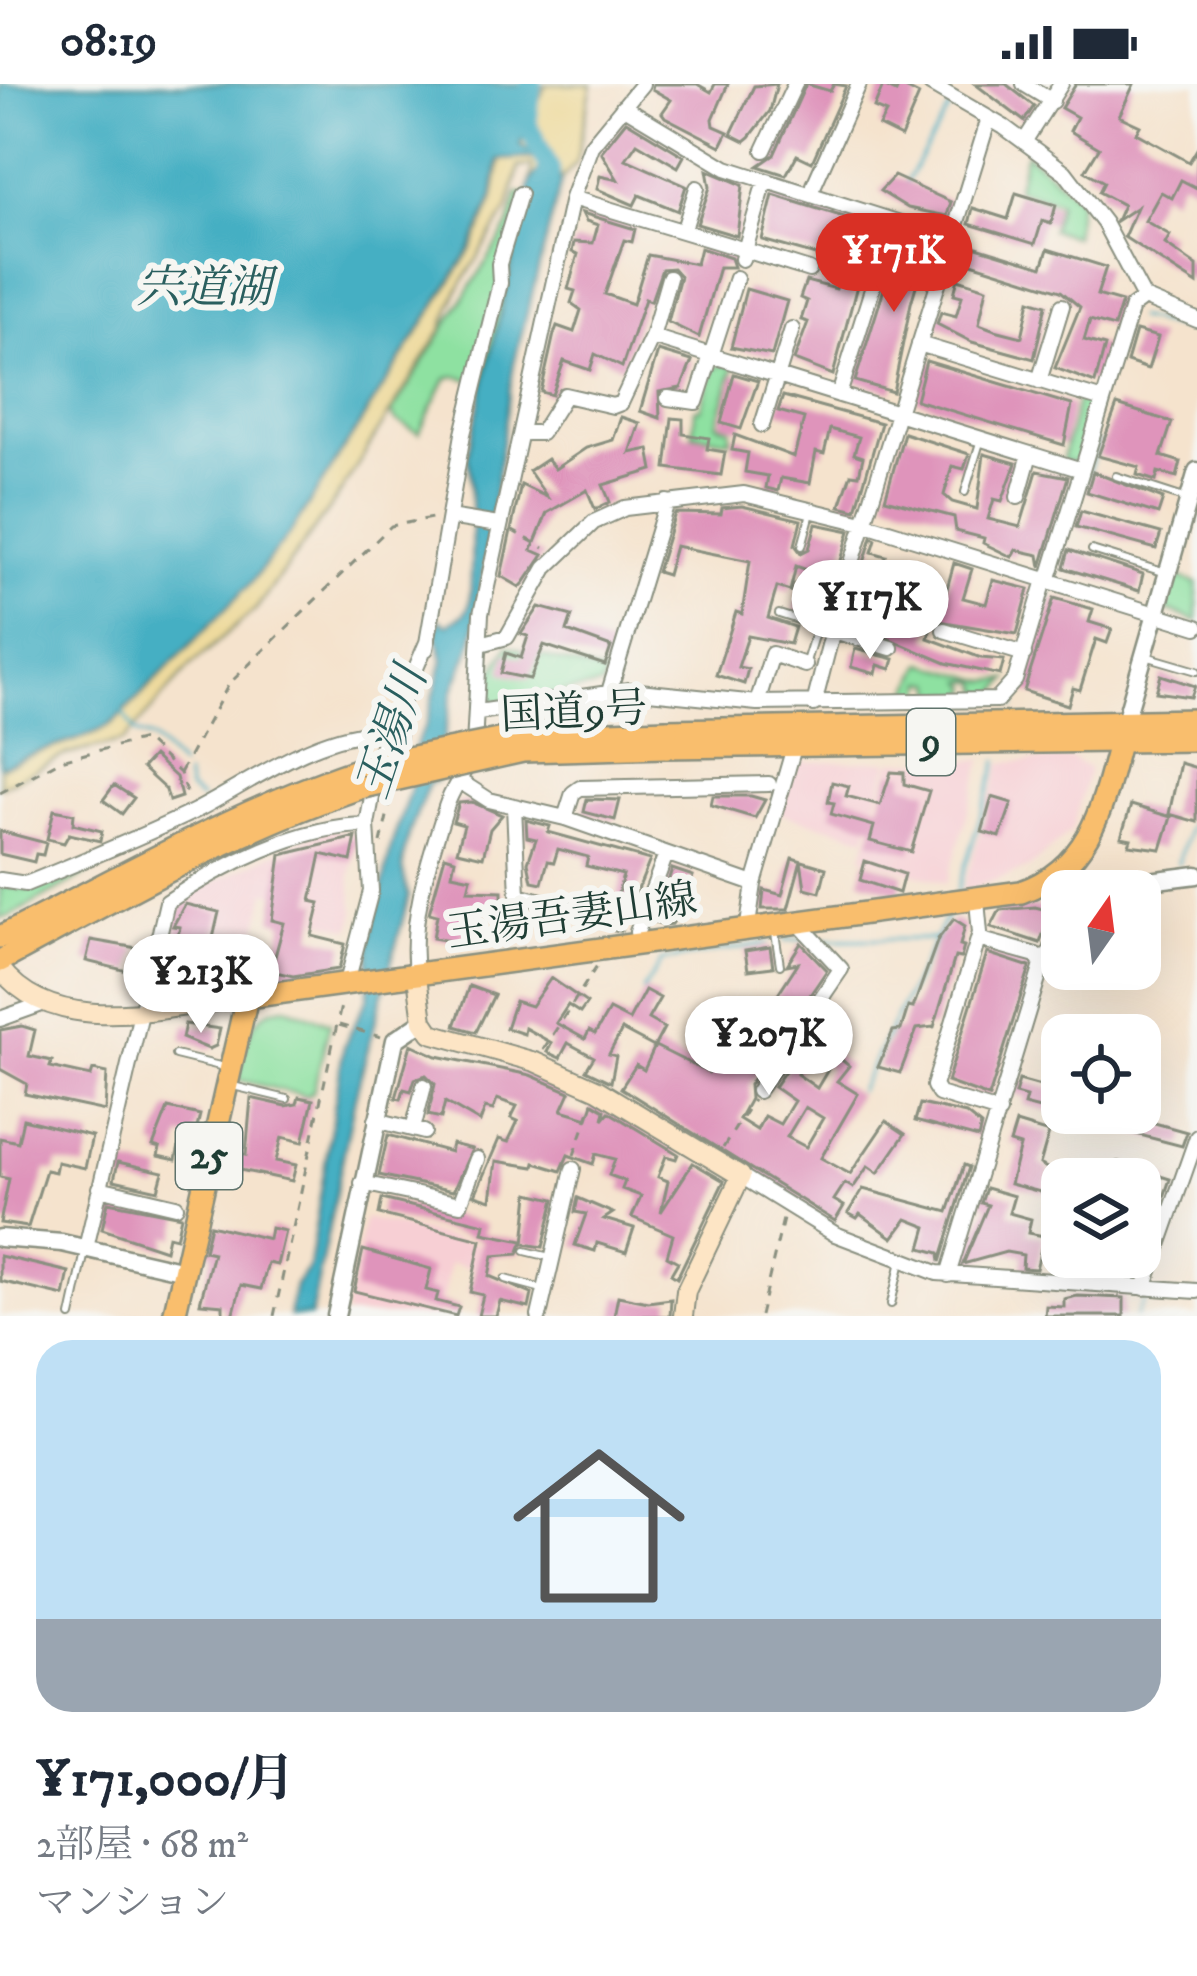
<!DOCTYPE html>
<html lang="ja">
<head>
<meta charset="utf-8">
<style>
	body { margin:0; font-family:"IM FELL DW Pica","Noto Serif JP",serif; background:#f2f2f3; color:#1f2937; height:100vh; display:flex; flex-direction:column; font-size:45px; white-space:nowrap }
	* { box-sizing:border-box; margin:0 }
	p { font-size:39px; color:#747a83 }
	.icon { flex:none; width:66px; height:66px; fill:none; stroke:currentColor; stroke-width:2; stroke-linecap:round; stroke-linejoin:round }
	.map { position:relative; height:1232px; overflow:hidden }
	.sheet { display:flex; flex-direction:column; background:#fff; flex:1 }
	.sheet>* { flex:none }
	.needle { width:78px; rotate:14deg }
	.controls { position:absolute; left:1041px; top:786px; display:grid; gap:24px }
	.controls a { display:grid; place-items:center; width:120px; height:120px; border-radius:24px; background:#fff; box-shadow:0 12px 48px #0002; font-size:60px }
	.price { position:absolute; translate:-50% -102px; padding:0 27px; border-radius:42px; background:#fff; color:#222; font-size:39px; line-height:78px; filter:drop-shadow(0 3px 6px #0008) }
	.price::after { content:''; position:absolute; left:50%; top:72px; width:36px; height:27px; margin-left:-18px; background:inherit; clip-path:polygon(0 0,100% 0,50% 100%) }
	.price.on { background:#d93025; color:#fff }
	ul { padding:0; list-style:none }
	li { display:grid; align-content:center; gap:24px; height:636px; padding:0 36px }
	li span { display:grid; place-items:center; height:372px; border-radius:36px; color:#555 }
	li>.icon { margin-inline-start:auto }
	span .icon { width:216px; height:216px; fill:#fffc; stroke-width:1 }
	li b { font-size:51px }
	.status { display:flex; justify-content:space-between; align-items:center; height:84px; padding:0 60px; background:#fff; direction:ltr }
	.status svg { height:33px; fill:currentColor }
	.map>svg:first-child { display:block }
	.built { fill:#f7cfd4 }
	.green { fill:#8ee1a1; stroke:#568f6a; stroke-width:3 }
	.sand { fill:#eeda9e; stroke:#868c69; stroke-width:3 }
	.water { fill:#44afc3; stroke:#32767c; stroke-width:3 }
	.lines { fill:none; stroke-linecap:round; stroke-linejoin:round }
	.stream { stroke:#44afc3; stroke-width:3 }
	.river { stroke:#44afc3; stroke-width:21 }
	.building { fill:#df94bb; fill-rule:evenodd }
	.service-casing { stroke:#8a9080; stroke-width:10 }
	.minor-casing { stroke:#8a9080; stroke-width:18 }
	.tertiary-casing { stroke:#8a9080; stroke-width:21 }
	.secondary-casing { stroke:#8a9080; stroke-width:22 }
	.primary-casing { stroke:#8a9080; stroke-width:26 }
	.trunk-casing { stroke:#8a9080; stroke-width:26 }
	.path { stroke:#8a9080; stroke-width:3; stroke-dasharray:9 9; stroke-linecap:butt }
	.service { stroke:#fff; stroke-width:6 }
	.minor { stroke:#fff; stroke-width:14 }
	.tertiary { stroke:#fff; stroke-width:16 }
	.secondary { stroke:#fde5c5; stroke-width:18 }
	.primary { stroke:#f9be6d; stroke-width:21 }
	.trunk { stroke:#f9be6d; stroke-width:21 }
	.trunk-bridge-casing { stroke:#8a9080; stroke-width:26; stroke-linecap:butt }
	.trunk-bridge { stroke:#f9be6d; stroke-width:21 }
	.labels { text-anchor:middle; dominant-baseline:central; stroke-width:12; stroke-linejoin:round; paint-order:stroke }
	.shield { fill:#f6f6f2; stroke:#60746d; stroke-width:3 }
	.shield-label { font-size:39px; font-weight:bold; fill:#1f3d34 }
	.street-label { font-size:42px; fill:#1f3d34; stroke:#f6f6f2 }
	.water-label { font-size:45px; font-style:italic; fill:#2a5f5f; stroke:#f6f6f2 }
</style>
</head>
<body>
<div class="status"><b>08:19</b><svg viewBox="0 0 49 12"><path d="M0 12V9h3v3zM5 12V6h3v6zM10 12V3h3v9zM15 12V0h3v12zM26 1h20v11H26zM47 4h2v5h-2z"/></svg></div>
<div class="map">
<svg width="1197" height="1232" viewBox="0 0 1197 1232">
	<rect width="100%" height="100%" fill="#f6f6f2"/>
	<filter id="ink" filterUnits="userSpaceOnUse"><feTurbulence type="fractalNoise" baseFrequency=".00833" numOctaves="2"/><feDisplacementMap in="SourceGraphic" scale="24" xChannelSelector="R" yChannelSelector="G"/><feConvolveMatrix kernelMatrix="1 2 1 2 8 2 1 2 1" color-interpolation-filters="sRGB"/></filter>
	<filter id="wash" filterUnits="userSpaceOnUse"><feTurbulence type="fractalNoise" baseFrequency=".004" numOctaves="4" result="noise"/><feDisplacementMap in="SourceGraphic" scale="48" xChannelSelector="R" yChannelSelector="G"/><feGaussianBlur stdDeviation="2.7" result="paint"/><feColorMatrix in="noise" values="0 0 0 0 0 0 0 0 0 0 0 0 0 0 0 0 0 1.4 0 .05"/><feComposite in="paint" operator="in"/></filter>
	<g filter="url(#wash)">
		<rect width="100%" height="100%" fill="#f5e3cd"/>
		<path class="built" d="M1070,674L1089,685L1072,746L1029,784L962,808L1001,679Z
			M983,676L947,799L862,773L892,677Z
			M889,677L866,753L779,729L798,678Z
			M326,745L358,750L350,793L355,828L351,845L317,836L323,819L266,807L245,901L149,912L169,819Z
			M364,1134L481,1161L474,1185L450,1179L439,1232L345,1231Z"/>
		<path class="green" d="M1026,69L1079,115L1074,152L1051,146L1059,118L1016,105Z
			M518,109L527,111L483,299L454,292L446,295L419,349L395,336L392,328L509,142Z
			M724,280L734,283L717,340L731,344L730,356L693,350L695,325H701L713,284Z
			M1078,314L1096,323L1081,378L1062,377Z
			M1173,492L1197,499V537L1164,525Z
			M508,562L605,590L602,602L494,619L487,600Z
			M923,579L987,597L1008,595L997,609L983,611L979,597H965L971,604L967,611H936L934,598H925L924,612L907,613Z
			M155,752L10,832L0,834V802L29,805Z
			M287,923L330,939L313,1008L306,1012L238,996C245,964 246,925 287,923Z"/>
		<path class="sand" d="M546,0H592L576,79L561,96L556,79L549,81L520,61Z
			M501,74L535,75L542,86L531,96L532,82L519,83L508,125L458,206L442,245L337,414L256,525L191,581L124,657L65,671L0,703V684C37,665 88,658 116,637L249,501L293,445L474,162L494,114Z"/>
		<path class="water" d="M0,0H542L520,61L549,82L556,79L561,98L514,279L472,560L453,606L436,697L429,699C414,741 393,771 409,812L355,1013L311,1232H289L295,1201L309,1183L344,961L368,913L370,859L392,759L411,703L415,662L426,641L443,576L436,548L440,536L448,541C455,533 463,535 468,524C473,512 473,386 467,374L531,97L542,83L532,74L498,76L493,112L473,161L293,445L249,501L114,637C83,659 37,664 0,683Z"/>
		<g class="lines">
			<path class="stream" d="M907,97L952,21
				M1137,234L1197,248
				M1085,399L1098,357
				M1015,622L1050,508
				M123,628L136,649L152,654L180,682
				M186,692L189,706L201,715
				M1178,779L1192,734
				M957,808L998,677
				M785,856L806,855
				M824,856L934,855
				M643,906L662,877L768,859
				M859,1007L947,832
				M1136,1232L1147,1212"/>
			<path class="river" d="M531,0L527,40L550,86L544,105"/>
		</g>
		<g id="blocks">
			<path class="building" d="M653,0H697L711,8L715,0H728L713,35L714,42L728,48L721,62L665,33L662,29L671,16L652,5Z
				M777,0L770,27L750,53L745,57L731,50L754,2Z
				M806,0L830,7L834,0L846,2L812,78L797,71L786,91L758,82L774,71Z
				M975,0H1006L1034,22L1024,37Z
				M1076,0H1134L1119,32L1140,42L1136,49L1189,78L1197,65V104L1181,96L1172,114L1161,108L1145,137L1170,151L1165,160L1197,182V200L1124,153L1137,123L1116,137L1123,121L1099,108L1104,98L1085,87L1099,64L1070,47L1077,33L1061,24Z
				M899,1L919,11L901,53L879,42L886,29L874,24L883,2L896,8Z
				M626,37L684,72L678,83L637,59L626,75L686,102L678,127L639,111L634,121L597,105L600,92L618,96L601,68Z
				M707,86L743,101L737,152L697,140L710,103Z
				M894,92L951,118L947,132L908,124L880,107Z
				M1016,109L1056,121L1051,140L1042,137L1035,160L969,140L973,124L1008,135Z
				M773,111L873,142L833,291L794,276L808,238L801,236L807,217L800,214L806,197L836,205L844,179L762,156Z
				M582,129L635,145L632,158L624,156L605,210L633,220L648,171L696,180L700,164L731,174L734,183H719L699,253L668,238L680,192L673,184L662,185L651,217L645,215L622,283L595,270L590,286L564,277L552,311L541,308L554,250L557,242L574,248L581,226L571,219L575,207L568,205L578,170L572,168L574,158L593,159L598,141L586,137Z
				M901,151L932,161L925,197L918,195L911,219L893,308L855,297Z
				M967,160L1042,183L1048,165L1106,183L1097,211L1122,218L1114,243L1090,236L1084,256L1105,262L1095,299L1055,284L1080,223L1061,207L962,176Z
				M958,195L987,204L979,240L995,246L1022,253L1030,216L1046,221L1034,275L972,258L937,240L941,228L956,232L962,212L954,210Z
				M746,205L787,217L772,271L731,263Z
				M1136,247L1158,253L1148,285L1127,278Z
				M658,267L692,277L681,304L659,308L660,334L640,327Z
				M926,277L1072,321L1064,361L916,316Z
				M734,290L758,297L741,345L721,339Z
				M783,312L881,339L856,426L840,422L851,390L859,391L863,373L854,370L859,353L830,345L824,370L816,368L810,399L781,394L778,407L766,404L768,392L745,388L748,369L732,366L735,351L794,373L804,334L778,327Z
				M1117,321L1172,338L1161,372L1181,378L1177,393L1158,388L1156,397L1137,391L1139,383L1098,372Z
				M621,333L640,339L630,369L649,365L653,386L603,401L610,418L595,425L587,406L547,429L532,466L543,471L524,499L520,503L501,492L521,401L547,413L529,387L547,375L555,385L586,364L613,356Z
				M672,334L683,335V350L709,354L707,365L725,368L721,391L666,384Z
				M904,349L969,370L964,385L952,382L944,411L952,418L977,425L984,370L1016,379L1002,417L994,415L988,435L1020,443L1037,387L1068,393L1041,483L1039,471L1016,466L1012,473L983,459L984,454L956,447L954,433L885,415Z
				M1093,388L1163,415L1158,430L1087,408Z
				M742,422L801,436L795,461L801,469L809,465L816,440L850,447L835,496L796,482L790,507L777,503L768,534L795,543L790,560L748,552L738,583L748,585L744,600L716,591L736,528L742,530L750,477L675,462L667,491L657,488L675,429L721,430L722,424Z
				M1081,427L1161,449L1156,465L1076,443Z
				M872,453L876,455L872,468L886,472L873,503L858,498Z
				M1069,466L1143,490L1139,507L1064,484Z
				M954,479L972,485L963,514L986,520L993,496L1029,505L1017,550L933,536L928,554L981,574L1004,576L1000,591L946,579L847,537L851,522L911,537L916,514L891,508L895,492L946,508Z
				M800,507L829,515L825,533L794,527Z
				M1054,514L1093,525L1089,538L1112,545L1107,559L1096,555L1080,606L1073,604L1068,621L1024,607Z
				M539,523L572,532L567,547L611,563L605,581L544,561L530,595L501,589L506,569L521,574L528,552L521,550Z
				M855,565L894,575L891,585L878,581L876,590L851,583Z
				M1161,591L1195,602L1191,613L1156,608Z
				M153,672L176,693L181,713L169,717L166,706L142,684Z
				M1180,679L1197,684V738L1169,730Z
				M891,688L904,689V700L929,707L911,768L870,757L874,742L831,730L834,719L828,718L832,698L849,702L846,712L880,721Z
				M114,701L134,714L122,730L103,716Z
				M713,712H751L765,716L755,734L711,721Z
				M992,713L1012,719L1000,753L982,748Z
				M587,715L620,716L615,736L584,728Z
				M472,718L502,731L490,745L483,773L457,767L464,741L453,738L459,719Z
				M1131,721L1171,733L1161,765L1129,761L1131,755L1121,753Z
				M54,726L74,730L73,740L102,747L100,757L69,750L64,759L47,755Z
				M526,736L550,742L548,748L650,776L621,847L601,844L611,836L623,791L586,782L588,773L558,765L554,778L548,777L542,799L532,797L528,778L536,755L527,753Z
				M0,747L46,759L43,771L36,770L34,778L0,770Z
				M356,753L351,777L321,770L311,817L320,819L312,852L345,860L339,885L293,892L271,887L284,839L272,836L281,771Z
				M445,772L455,775L452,790L471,794L468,806L502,807V827H481L477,850L463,848L461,859L433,854L437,831L429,829Z
				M792,774L826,784L820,808L805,804L801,777L788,825H762L764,806L782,811Z
				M865,777L904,790L899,809L860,796Z
				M672,785L693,792L682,824L672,840L664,841L655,838Z
				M185,820L219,828L205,889L171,880L180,843L173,842Z
				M1035,823L1051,827L1040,859L991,843L1000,826Z
				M954,835L965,842L960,861L964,862L961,874L955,873L934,943L917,945L900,989L878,983L893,947L901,946L908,923L913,924L938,855Z
				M91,856L137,864L131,888L86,877Z
				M801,859L827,886L749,1001L750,1015L739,1035L757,1046L764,1032L780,1040L794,1017L774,1003L828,924L838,931L826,949L837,957L836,971L849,982L837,997L858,1010L821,1074L850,1090L886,1037L905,1050L878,1089L868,1082L853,1104L845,1099L834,1116L844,1122L835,1137L621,1004L636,981L644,986L655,962L709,989L720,969L699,952L704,943L731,957L752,936L758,940L798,879L787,881ZM810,970L829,984L817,1004L797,990ZM805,1023L823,1034L806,1063L787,1053Z
				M770,863L773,883L748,886L745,867Z
				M987,869L1030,883L989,1013L947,998Z
				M551,894L587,919L580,929L568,921L556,939L585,955L589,947L595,950L609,926L629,936L645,906L660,914L648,935L664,944L654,963L622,946L609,970L616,972L611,998L586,986L594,973L568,959L560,974L547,968L552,959L525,944L524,950L506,944L515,917L531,922Z
				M469,902L494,911L476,948L455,942Z
				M185,940L220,945L216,962L209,965L182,954Z
				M22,942L35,946L29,972L52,977L50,983L91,992L93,986L107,989L105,1027L25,1010L27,1000L0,985V946Z
				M411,960L437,972L530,991L570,1008L562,1026L588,1034L593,1019L605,1026L603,1035L609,1028L678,1070L676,1075L666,1072L658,1093L668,1097L661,1128L693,1079L724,1097L677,1194L671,1190L678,1178L667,1172L673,1151L632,1133L641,1112L622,1105L625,1097L609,1091L615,1075L596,1070L593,1080L568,1071L561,1087L535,1079L534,1083L496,1077L491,1116L475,1111L499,1055L508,1058L518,1037L511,1034L517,1022L497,1015L493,1026L485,1024L480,1038L445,1018L441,1034L428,1031L435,1000L426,991L415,995L411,1007L404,1005L401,1015L396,1014Z
				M1019,996L1062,1008V1031L1119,1029L1187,1048L1182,1062L1024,1021L1026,1013L1015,1010Z
				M299,1013L313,1016L303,1058L282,1053L276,1077L296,1081L292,1097L231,1084L235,1068L246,1071L251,1014L286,1022L297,1020Z
				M920,1020L966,1030L981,1042L978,1054L915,1037Z
				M168,1024L200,1031L194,1056L181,1053L176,1076L158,1072L160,1064L153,1062Z
				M23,1035L92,1052L85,1084L57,1078L55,1088L46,1086L28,1143L0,1139L9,1095L0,1093V1054L18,1058Z
				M1016,1039L1049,1049L1040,1080L1050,1086L1044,1109L1010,1100L1020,1062L1010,1059Z
				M388,1051L450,1068L452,1060L472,1065L453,1107L379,1091Z
				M118,1078L163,1088L158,1106L114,1096Z
				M964,1081L969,1083L940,1178L939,1169L921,1164L927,1143L907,1135L893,1154L860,1130L857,1134L848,1129L863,1105L948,1128Z
				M1128,1082L1170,1095L1160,1125L1153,1123L1144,1162L1140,1095H1125Z
				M986,1104L1014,1112L1009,1129L1031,1135L1028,1149L1044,1152L1036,1185L1022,1184L1023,1171L1006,1168L963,1180L988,1121L981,1119Z
				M529,1109L555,1115L543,1163L524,1160Z
				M578,1114L613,1129L604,1135L634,1144L626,1168L597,1159L595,1167L575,1161L586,1130L575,1128Z
				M382,1115L485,1140L483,1149L523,1157L518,1170L493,1172L489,1192L532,1210L529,1224L500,1217L496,1232H478L483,1211L470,1208L481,1156L379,1130Z
				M108,1118L181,1132L176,1154L168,1152L165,1166L102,1145Z
				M210,1141L269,1155L271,1144L285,1147L277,1181L268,1179L261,1205L241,1201L233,1232H223V1221L200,1219L213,1169L204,1167Z
				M363,1166L431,1185L426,1206L438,1209L436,1217L459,1223L456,1232L354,1207Z
				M0,1172L69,1188L64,1212L0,1197Z
				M1100,1173H1143L1137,1189L1100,1187Z
				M618,1212L648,1218L671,1215L670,1232H614Z
				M1077,1212L1124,1214V1232H1045L1046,1222L1064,1223V1215Z"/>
		</g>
	</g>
	<g filter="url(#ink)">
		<use href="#blocks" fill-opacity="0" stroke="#8a9080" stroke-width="3"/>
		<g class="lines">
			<defs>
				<path id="service" d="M1116,392L1187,415
					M965,408L981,355
					M802,462L812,425
					M1092,466L1163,488
					M842,511L907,531
					M779,530L817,542L805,581
					M1149,573L1197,587
					M775,849L780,881
					M175,971L224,983
					M233,1002L287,1015
					M1114,1095L1118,1081
					M525,1167L550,1173
					M505,1195L542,1205
					M1092,1199L1093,1173
					M891,1220L901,1177
					M71,1232L85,1168"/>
				<path id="minor" d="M930,0L1004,43L1065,88L1104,139L1144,214L1197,236
					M1024,0L1052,17
					M623,22L726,84L951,155
					M1024,58L1061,0
					M764,66L795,0
					M814,101L859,0
					M572,114L745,166L765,97
					M684,145L697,104
					M742,175L745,166L809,186
					M652,253L1082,386
					M919,260L1103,316
					M1039,297L1062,222
					M839,311L893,138
					M668,314L696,318L736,194
					M762,341L792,245
					M521,349H541L565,311L613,322L621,319L652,253L669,194
					M1018,413L1030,370
					M449,433L498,441
					M1048,497L1132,223L1144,214
					M817,542L891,564
					M944,546L1024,570
					M481,560L507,553L546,484L594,438L625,424L744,410L863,439L1197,543
					M426,565L463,350L500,199L499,180L520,110
					M609,608L667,418
					M757,619L772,570L805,581
					M814,620L842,511L989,34
					M478,628L629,606L757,619L997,616L1015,596L1045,496
					M461,698L489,716L565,734L754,800
					M514,722L518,811L601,832
					M565,734L573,709L580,704L769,700
					M0,796L26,800C82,777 142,753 197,726C253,697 319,647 385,648
					M977,817L980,849L934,1002L939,1010L999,1028
					M637,848L666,770
					M747,848L754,800L795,660
					M1041,877L1051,867L1062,828
					M417,893C407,841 430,773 446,723C453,700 469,686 474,662L481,530L572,114L591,62L642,0
					M346,902L371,807L367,741L380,668L428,556
					M0,935L42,920
					M758,1007L841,885L801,842
					M376,1036L424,1048
					M413,1045L424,1002
					M741,1092L835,1150L937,1189L1197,1207
					M362,1099L460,1120L477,1075
					M99,1104L176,1122
					M86,1164L167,818C221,781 302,741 367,741
					M948,1191L1042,881L1036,871L978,855
					M1144,1204L1197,1053
					M539,1232L573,1085"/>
				<path id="tertiary" d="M1125,637L1197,387
					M1064,786L1117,801L1197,791
					M0,1154L62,1159L184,1187
					M336,1232L395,956L423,937"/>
				<path id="secondary" d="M0,884C55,957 169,922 247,913
					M417,893L423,937L431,949L535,978L598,1006L741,1092L686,1207L683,1232"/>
				<path id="primary" d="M174,1232L247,913L1021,808C1096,781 1104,713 1123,644"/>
				<path id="trunk" d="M667,646L1197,636
					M665,663L1197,656
					M0,853C121,793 239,724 368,682
					M0,877C118,814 236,745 363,703"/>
			</defs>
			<use href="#service" class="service-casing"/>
			<use href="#minor" class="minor-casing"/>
			<use href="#tertiary" class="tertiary-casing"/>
			<use href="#secondary" class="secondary-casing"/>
			<use href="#primary" class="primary-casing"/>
			<use href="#trunk" class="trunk-casing"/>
			<path class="path" d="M511,446L544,464
				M404,659L408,639
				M180,689L229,600L391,442L437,433
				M0,709L61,676L144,655L180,689L188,715
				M381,759L391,715
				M339,941L381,953
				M543,966L598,880
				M723,1064L753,1016
				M574,1071L593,1018
				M274,1232L342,917
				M760,1232L783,1135"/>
			<use href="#service" class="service"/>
			<use href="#minor" class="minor"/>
			<use href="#tertiary" class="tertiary"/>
			<use href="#secondary" class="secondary"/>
			<use href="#primary" class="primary"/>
			<use href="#trunk" class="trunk"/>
			<defs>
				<path id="trunk-bridge" d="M368,682L523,651L667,646
					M363,703L523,667L665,663"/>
			</defs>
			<use href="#trunk-bridge" class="trunk-bridge-casing"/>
			<use href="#trunk-bridge" class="trunk-bridge"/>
		</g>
	</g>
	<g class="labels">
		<g class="shield">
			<rect x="907" y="625" width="48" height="66" rx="9"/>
			<rect x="176" y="1039" width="66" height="66" rx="9"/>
		</g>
		<g class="shield-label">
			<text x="931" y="658">9</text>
			<text x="209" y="1072">25</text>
		</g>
		<g class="street-label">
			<text transform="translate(574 629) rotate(-3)">国道9号</text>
			<text transform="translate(572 833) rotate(-8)">玉湯吾妻山線</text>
		</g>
		<g class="water-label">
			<text x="204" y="205">宍道湖</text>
			<text transform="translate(393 649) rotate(-72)">玉湯川</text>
		</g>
	</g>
</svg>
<div class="controls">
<a><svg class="needle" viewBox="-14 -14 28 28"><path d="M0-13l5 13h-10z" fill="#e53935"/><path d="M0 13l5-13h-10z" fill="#747a83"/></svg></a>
<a><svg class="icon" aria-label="locate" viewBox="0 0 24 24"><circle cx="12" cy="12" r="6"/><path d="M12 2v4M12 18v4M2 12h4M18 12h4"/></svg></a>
<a><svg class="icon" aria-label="layers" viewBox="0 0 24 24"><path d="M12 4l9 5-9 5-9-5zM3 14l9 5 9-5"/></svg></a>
</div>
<b class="price on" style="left:894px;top:231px">¥171K</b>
<b class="price" style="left:870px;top:578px">¥117K</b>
<b class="price" style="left:201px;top:952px">¥213K</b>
<b class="price" style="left:769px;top:1014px">¥207K</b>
</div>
<section class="sheet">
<ul>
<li><span style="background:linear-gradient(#bfe0f5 75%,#9aa5b1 0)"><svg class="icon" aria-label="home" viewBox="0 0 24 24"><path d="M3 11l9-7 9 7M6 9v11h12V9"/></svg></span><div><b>¥171,000/月</b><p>2部屋 · 68 m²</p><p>マンション</p></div></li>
</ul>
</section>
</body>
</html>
